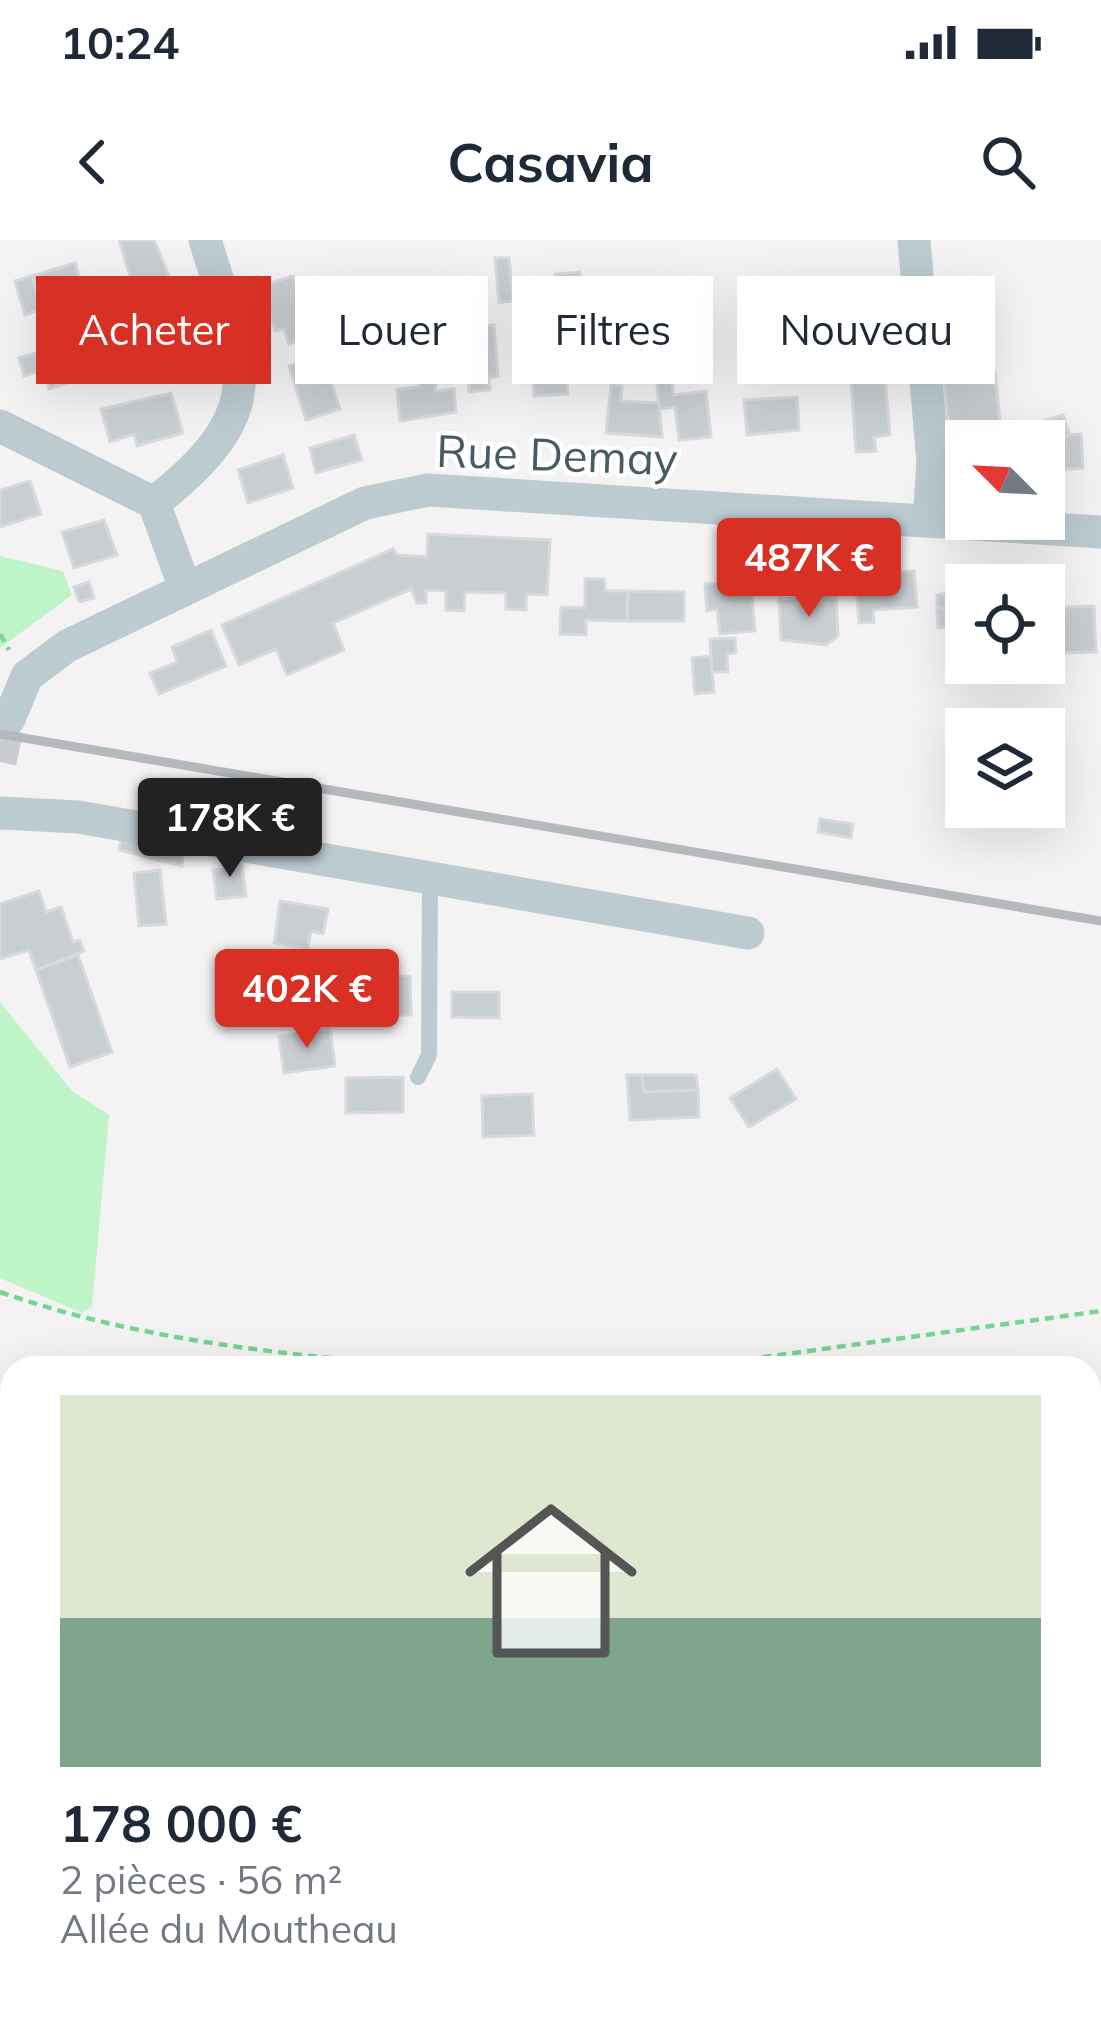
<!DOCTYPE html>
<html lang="fr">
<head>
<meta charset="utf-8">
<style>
	body { margin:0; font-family:Mulish,sans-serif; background:#f6f6f7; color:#1f2937; height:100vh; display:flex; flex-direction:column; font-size:45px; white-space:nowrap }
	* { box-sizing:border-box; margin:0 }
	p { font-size:39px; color:#747a83 }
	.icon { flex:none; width:66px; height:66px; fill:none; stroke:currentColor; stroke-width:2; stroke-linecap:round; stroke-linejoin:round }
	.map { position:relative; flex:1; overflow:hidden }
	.sheet { position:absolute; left:0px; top:1116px; width:1101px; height:663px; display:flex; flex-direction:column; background:#fff; border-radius:36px 36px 0 0; box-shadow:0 12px 48px #0002 }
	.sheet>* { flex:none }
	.hud { position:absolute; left:36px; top:36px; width:1029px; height:108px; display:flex; gap:24px }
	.needle { width:78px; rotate:294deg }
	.controls { position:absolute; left:945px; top:180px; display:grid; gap:24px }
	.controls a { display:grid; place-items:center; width:120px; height:120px; border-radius:0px; background:#fff; box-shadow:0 12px 48px #0002; font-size:60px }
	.price { position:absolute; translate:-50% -102px; padding:0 27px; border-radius:12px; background:#d93025; color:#fff; font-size:39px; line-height:78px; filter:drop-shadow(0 3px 6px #0008) }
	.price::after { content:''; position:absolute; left:50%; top:72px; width:36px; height:27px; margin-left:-18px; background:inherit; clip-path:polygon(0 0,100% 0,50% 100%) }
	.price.on { background:#222; color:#fff }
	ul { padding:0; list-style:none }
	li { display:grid; align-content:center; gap:24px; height:636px; padding:0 60px }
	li+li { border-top:3px solid #e0e1e3 }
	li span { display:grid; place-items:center; height:372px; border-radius:0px; color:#555 }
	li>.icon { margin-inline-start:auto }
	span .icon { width:216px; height:216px; fill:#fffc; stroke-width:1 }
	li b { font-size:51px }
	.tag { padding:0 42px; border-radius:0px; background:#fff; box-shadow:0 12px 48px #0002; font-size:42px; line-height:108px }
	.tag.on { background:#d93025; color:#fff }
	.status { display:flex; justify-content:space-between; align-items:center; height:84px; padding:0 60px; background:#fff; direction:ltr }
	.status svg { height:33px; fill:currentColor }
	header { display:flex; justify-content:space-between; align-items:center; height:156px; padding:0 60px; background:#fff; font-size:54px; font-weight:700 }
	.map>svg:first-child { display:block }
	.green { fill:#bff4c8 }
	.building { fill:#c9ced2; stroke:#d6dade; stroke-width:3 }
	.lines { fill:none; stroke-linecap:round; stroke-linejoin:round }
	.street-tunnel { stroke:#cacccf; stroke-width:33; stroke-dasharray:33 16; stroke-linecap:butt }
	.path { stroke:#73d691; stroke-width:4.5; stroke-dasharray:9 6; stroke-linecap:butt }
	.lane { stroke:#bccbd0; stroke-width:16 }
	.street { stroke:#bccbd0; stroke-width:33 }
	.primary { stroke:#b0c9d3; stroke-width:51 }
	.rail { stroke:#b4b9bd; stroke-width:9 }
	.labels { text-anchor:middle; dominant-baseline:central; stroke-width:9; stroke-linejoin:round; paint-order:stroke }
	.street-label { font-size:45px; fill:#485b62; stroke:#fff }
</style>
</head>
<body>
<div class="status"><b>10:24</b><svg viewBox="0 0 49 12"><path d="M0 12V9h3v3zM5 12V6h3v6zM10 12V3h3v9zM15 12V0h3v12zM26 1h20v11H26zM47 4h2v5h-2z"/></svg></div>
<header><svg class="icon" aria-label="back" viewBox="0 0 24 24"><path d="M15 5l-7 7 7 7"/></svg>Casavia<svg class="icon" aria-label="search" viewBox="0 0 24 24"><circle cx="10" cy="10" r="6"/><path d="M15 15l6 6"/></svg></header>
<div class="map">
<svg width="1101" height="1777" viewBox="0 0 1101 1777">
	<rect width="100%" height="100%" fill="#f5f2f3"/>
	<path class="green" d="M0,316L63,331L72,355L0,408Z
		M0,762L72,851L109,875L92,1067L82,1073L0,1038Z"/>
	<path class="building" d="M119,0H154L169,36L133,46Z
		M495,18H509L513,61L499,63Z
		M75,23L85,56L42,69L32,36Z
		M580,32L583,71L559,74L555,34Z
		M32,36L42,69L25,75L15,41Z
		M293,36L308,81L325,76L328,91L289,104L284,89L275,91L261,46Z
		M877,40L881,91L869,93L871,106L847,108L842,43Z
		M158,75L177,122L142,132L127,84Z
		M494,85L498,136L489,138L490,150L469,152L463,87Z
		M405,86L408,109L369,115L365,92Z
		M653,88L656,121L635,123L632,90Z
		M564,99L568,154L534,156L530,102Z
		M74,101L85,138L49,149L43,130L24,136L19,118Z
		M602,107L604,135H589L587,109Z
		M323,115L340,169L306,180L289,126Z
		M437,125L435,151L454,149L456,172L400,181L397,149L420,147L419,127Z
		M672,131L673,155L706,151L711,197L679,200L675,167L659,169L656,133Z
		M995,132L1002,201H966V214L951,215L944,138Z
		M885,137L890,195L874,197L876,211L856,212L851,140Z
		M611,145L622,146L621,161L659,163L662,197L606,193Z
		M171,153L183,193L137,206L134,194L110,202L101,169Z
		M797,157L799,190L747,195L744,160Z
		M1063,175L1070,195L1046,197L1042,181Z
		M1081,194L1083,228L1044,231V201L1036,198Z
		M354,195L362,220L316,233L310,208Z
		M283,215L293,248L248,263L238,230Z
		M30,241L41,274L0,287V250Z
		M104,280L117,315L74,328L62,292Z
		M428,294L550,300L547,355L526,354V370L506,369V353L465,352L464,371L446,370V351L426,350V363H417L411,349L333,383L344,410L287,435L276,409L239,425L222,385L393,309L397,315L427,317Z
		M914,331L917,367L873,370L874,382L859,383L855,335Z
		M585,339H604L605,351H628L627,381L586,380V395L560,394L561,367L585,368Z
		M89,342L94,358L79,362L74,347Z
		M733,343L734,356L752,355L755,391L720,394L717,369L707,371L705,344Z
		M961,348H966V367L937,369V355Z
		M628,351L684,352V381H627Z
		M836,356L838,396L826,405L781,400L779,359Z
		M1094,366L1096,412L1057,413V402L1044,403V368Z
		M966,367V386L938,388L937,369Z
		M211,390L226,426L159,454L150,433L177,422L172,407Z
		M735,398L736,413L727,414L728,432H712L710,399Z
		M711,416L714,452L695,454L692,418Z
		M976,423H1027V424H993V436L977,437Z
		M820,579L853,584L851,598L818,592Z
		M122,596L184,607L182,626L119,610Z
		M229,615L241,617L246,656L217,659L213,630L231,629Z
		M160,630L166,684L139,686L134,633Z
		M39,651L46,672L61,667L73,702L80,700L84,711L36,730L29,710L0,719V664Z
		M280,661L328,669L323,694L311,691L308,708L274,703Z
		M78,715L112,812L70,827L36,730Z
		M296,735L299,762L280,765L277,736Z
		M363,736H410L411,775H364Z
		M452,752H499V778L452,777Z
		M330,789L335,826L284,833L279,796Z
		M777,829L796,859L749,887L730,858Z
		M627,835H642L644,852L698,850L699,877L630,880Z
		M642,835H696L698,850L644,852Z
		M403,837V872L346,873V838Z
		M532,854L534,895L483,897L482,856Z
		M953,1767H1006L1013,1777H960Z"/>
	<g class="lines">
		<path class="street-tunnel" d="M0,522L9,479"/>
		<path class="path" d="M0,394L9,410
			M0,1052C140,1101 284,1114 431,1128
			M613,1128L713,1124L1101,1071
			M0,1253L12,1255
			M1089,1266L1101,1264"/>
		<path class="lane" d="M418,837L429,815L430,640"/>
		<path class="street" d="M914,0L933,222L929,281
			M0,186L154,263L185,348
			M154,263C273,169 245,130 205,0
			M9,479L27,436L67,406L365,263L428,250L1101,292
			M0,573L78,577L748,693
			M0,1746L12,1750
			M60,1767L89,1777"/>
		<path class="primary" d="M0,1181L12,1184
			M1089,1193L1101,1192"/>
		<path class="rail" d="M0,494L1101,681"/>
	</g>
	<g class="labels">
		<g class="street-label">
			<text transform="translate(557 214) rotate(2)">Rue Demay</text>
		</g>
	</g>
</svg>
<div class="controls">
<a><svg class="needle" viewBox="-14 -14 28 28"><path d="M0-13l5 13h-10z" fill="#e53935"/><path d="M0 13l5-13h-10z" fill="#747a83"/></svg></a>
<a><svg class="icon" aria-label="locate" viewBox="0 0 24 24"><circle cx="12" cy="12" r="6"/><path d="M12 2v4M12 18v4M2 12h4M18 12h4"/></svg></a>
<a><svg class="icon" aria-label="layers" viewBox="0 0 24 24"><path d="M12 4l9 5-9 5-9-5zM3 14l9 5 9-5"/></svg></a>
</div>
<b class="price" style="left:809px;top:380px">487K €</b>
<b class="price on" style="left:230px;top:640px">178K €</b>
<b class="price" style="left:307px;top:811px">402K €</b>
<div class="hud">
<a class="tag on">Acheter</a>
<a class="tag">Louer</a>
<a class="tag">Filtres</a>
<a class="tag">Nouveau</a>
</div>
<section class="sheet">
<ul>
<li><span style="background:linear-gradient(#dfe7d0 60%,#7fa58c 0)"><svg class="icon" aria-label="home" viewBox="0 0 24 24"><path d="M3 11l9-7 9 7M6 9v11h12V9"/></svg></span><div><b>178 000 €</b><p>2 pièces · 56 m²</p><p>Allée du Moutheau</p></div></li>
</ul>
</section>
</div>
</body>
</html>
